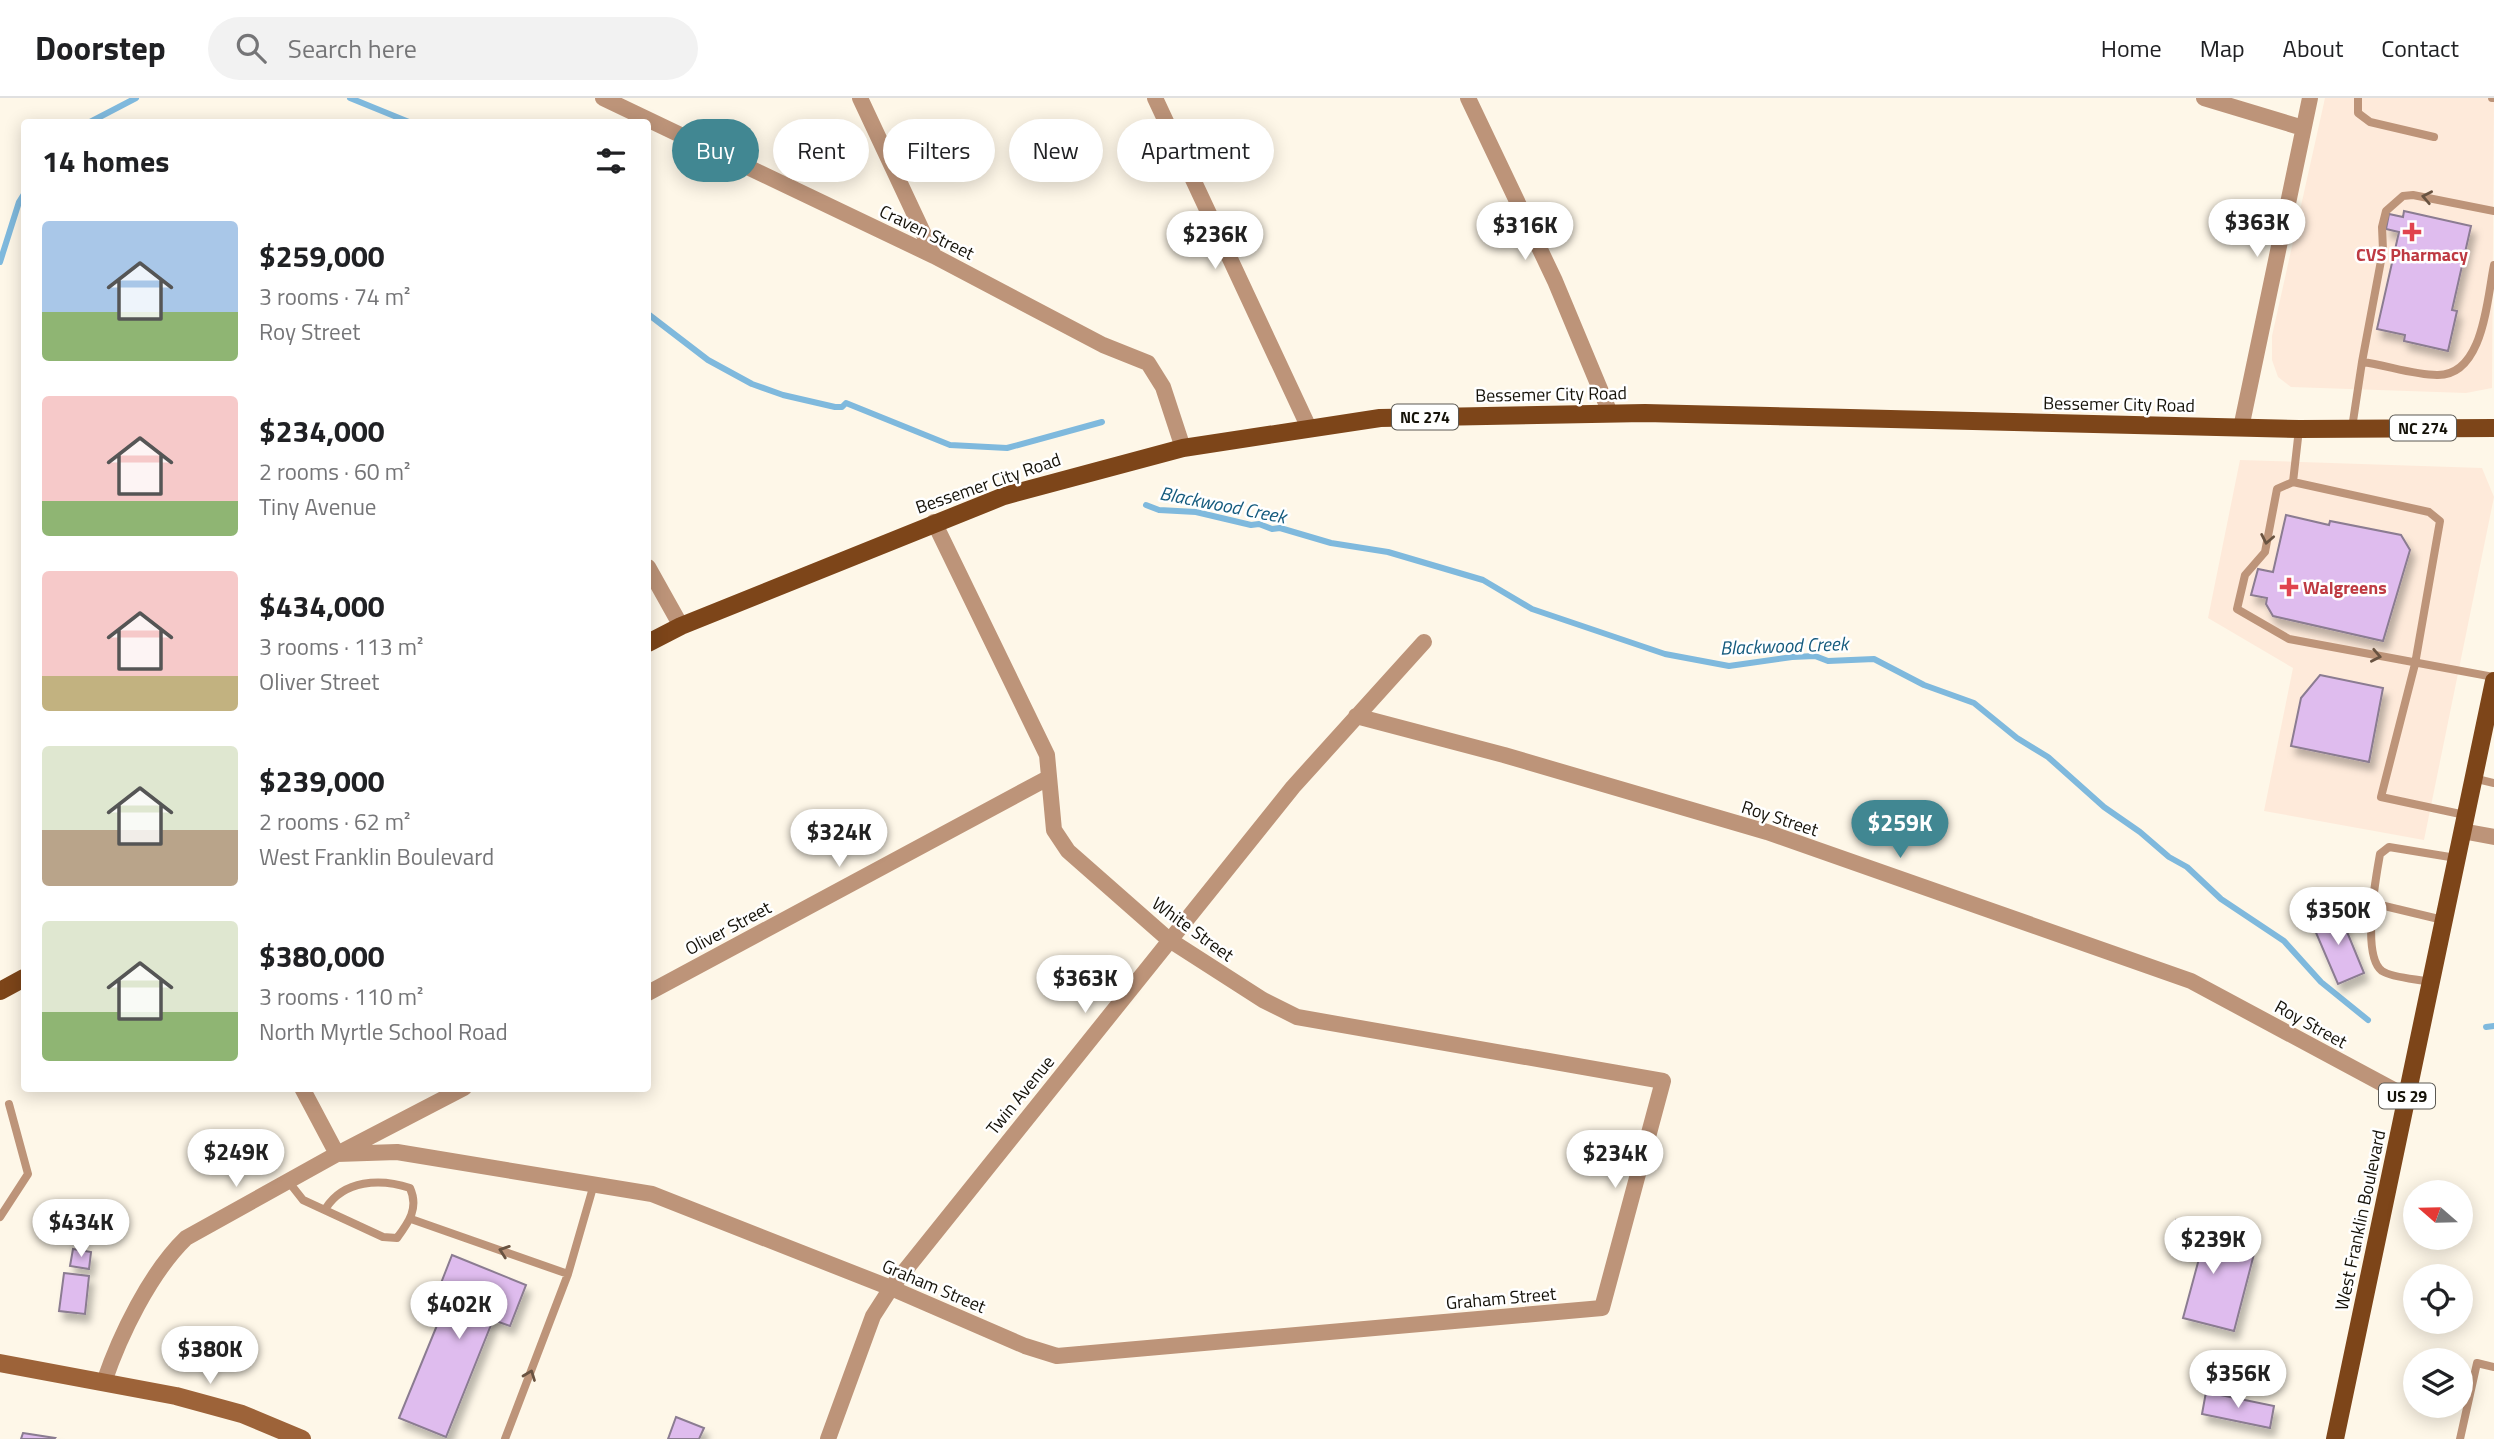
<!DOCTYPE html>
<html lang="en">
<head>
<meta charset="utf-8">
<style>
	body { margin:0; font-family:"Titillium Web",sans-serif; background:#f2f2f2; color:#202124; height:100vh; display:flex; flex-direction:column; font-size:26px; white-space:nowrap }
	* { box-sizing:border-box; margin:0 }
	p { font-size:23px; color:#757577 }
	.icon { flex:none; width:38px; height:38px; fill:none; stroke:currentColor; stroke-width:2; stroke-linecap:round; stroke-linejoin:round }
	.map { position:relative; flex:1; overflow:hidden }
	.sheet { position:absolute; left:21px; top:21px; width:630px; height:973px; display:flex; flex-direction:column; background:#fff; border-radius:7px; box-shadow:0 4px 18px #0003 }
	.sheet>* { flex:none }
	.banner { position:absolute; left:672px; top:21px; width:665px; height:63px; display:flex; gap:14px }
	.needle { width:46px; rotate:290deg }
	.buttons { position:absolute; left:2403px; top:1082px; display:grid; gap:14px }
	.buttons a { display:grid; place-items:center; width:70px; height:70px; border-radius:50%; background:#fff; box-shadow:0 4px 18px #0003; font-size:35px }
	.price { position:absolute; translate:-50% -60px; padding:0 16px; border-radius:24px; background:#fff; color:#222; font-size:23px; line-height:46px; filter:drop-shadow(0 2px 4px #0008) }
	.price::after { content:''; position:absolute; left:50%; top:42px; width:21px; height:16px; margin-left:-10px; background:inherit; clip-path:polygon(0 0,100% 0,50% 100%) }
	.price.on { background:#418792; color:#fff }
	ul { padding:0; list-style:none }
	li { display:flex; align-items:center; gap:21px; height:175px; padding:0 21px }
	li span { display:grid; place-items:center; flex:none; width:196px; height:140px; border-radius:7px; color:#555 }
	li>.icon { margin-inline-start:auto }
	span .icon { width:84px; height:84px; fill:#fffc; stroke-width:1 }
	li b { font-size:30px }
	h2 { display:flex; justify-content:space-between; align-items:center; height:84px; padding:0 21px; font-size:30px }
	.chip { padding:0 24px; border-radius:32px; background:#fff; box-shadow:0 4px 18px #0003; font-size:24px; line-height:63px }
	.chip.on { background:#418792; color:#fff }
	header { display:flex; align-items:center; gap:42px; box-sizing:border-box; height:98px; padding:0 35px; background:#fff; border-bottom:2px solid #e0e0e0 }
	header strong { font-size:33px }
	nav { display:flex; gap:38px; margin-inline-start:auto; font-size:24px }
	.search { width:490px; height:63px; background:#f2f2f2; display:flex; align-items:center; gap:18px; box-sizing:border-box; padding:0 24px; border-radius:38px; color:#757577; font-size:26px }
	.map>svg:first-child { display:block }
	.commercial { fill:#feeada }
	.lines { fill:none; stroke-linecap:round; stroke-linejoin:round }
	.stream { stroke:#7fb9dd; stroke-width:6 }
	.building { fill:#dfbcee; stroke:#8b7c91; stroke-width:2; filter:url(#shadow) }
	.lane { stroke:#bd9479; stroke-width:8 }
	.street { stroke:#bd9479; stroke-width:16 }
	.secondary { stroke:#9d6339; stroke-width:18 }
	.primary { stroke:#7d4519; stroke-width:18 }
	.oneway { stroke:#695341 }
	.health-dot { fill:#e0444e; stroke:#fff; stroke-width:2.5 }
	.labels { text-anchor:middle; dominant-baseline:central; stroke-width:5; stroke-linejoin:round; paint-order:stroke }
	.shield { fill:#fff; stroke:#5b5953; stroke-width:2 }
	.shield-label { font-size:16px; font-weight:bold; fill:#151209 }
	.street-label { font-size:18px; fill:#151209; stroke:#fff }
	.health-label { font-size:18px; font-weight:bold; fill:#be3a42; stroke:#fff }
	.water-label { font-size:19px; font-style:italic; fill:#155b7e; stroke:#fff }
</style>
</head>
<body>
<header>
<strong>Doorstep</strong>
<div class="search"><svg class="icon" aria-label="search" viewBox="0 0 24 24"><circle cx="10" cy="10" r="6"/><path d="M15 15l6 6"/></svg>Search here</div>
<nav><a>Home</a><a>Map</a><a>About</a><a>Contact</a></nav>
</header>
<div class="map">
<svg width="2494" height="1341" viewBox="0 0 2494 1341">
	<defs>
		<filter id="shadow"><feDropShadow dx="4.5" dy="8" stdDeviation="3.5" flood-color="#0004"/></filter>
	</defs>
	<rect width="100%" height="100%" fill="#fef7e8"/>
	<path class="commercial" d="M2325,0H2494L2492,290L2466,295L2291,289L2278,279L2272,262V238Z
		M2240,362L2482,370L2494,399L2424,742L2264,713L2293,570L2208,520Z"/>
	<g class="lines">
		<path class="stream" d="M350,0L409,24
			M90,24L136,0
			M0,164L19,104L24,96
			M648,216L708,262L752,286L783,297L835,309H842L846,305L950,347L1007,350L1102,324
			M1146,407L1159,412L1196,414L1251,427L1259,426L1272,431L1280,430L1331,445L1388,454L1483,482L1532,511L1665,556L1729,568L1792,559L1815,558L1828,563L1874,561L1924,587L1974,605L2017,640L2048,659L2104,709L2140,734L2169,759L2187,769L2221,801L2284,843L2321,884L2368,922
			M2486,929L2494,928"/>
	</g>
	<path class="building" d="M2404,113L2471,128L2452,212L2457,213L2448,253L2404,243L2405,237L2377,231L2399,134L2386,131L2389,116L2403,119Z
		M2286,417L2329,427L2330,423L2401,437L2410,452L2383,543L2273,518L2266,506L2267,500L2251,497L2258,471L2273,474Z
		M2320,577L2383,590L2369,664L2291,648L2301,600Z
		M2338,812L2364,875L2338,886L2311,823Z
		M2176,1122L2220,1133L2217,1146L2254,1156L2234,1233L2183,1220L2200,1157L2169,1149Z
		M73,1151L91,1154L89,1171L70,1168Z
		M452,1157L526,1187L510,1228L493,1222L446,1339L399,1320L447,1203L436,1198Z
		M64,1175L89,1178L85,1216L59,1213Z
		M2206,1294L2274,1308L2270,1330L2202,1316Z
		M676,1319L704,1330L699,1341H668Z
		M23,1335L55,1340L54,1341H21Z"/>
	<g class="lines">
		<path class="lane" d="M2358,0V15L2370,24L2434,39
			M2492,0H2494
			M2362,264L2383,152L2382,129L2386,113L2403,98L2413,97L2494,113
			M2352,330L2362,264C2386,267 2413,277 2437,277C2484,278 2487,200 2494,167
			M2293,384L2299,331
			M2473,680L2494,685
			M2465,717L2381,699L2415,566L2440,423L2429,414L2293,384L2277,391L2265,454L2245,477L2237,511L2289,541L2494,579
			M2372,805L2443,822
			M2430,884C2417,881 2393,880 2382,873C2361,857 2376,779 2380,756L2389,749L2456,760
			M288,1083L303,1102L383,1139L397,1140C409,1124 419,1110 410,1090C380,1080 344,1082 326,1110
			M0,1119L28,1076L9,1006
			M411,1121L568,1176
			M505,1341L568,1176L594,1086
			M2460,1341L2477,1265L2494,1269"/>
		<path class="street" d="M603,0L934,158L1103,247L1148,265L1163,289L1183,350
			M860,0L934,158
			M1155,0L1309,330
			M1468,0L1555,183L1610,315
			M2204,0L2303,30
			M2241,330L2310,0
			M648,469L681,528
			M1356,618L1504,657L1767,734L2191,883L2407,999
			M2462,733L2494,739
			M648,895L1048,680
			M302,990L337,1056L397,1054L652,1096L891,1190L1025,1248L1057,1258L1602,1210L1663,983L1297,919L1263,902L1168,841L1068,753L1054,732L1047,657L934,424
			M104,1284C120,1237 150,1175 186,1140L337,1056L464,990
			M828,1341L873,1218L891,1190L1293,689L1424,544"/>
		<path class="secondary" d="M0,1265L176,1298L242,1316L302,1341"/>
		<path class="primary" d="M648,545L681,528L1004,398L1183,350L1380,320L1645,315L2299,331L2494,330
			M0,893L24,880
			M2335,1341L2494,583"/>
	</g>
	<defs><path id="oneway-chevron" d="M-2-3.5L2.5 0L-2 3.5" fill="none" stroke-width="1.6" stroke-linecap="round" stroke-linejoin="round" transform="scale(1.75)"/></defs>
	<g class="oneway">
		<use href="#oneway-chevron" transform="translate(2427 99) rotate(-169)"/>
		<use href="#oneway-chevron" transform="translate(2267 441) rotate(101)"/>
		<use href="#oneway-chevron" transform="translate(2376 558) rotate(11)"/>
		<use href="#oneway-chevron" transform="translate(504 1153) rotate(-161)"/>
		<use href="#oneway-chevron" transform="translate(530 1277) rotate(-69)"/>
	</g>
	<g class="health-dot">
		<path d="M2408.5 123.5h7v7h7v7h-7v7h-7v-7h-7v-7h7z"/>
		<path d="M2285.5 478.5h7v7h7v7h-7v7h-7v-7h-7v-7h7z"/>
	</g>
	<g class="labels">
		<g class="shield">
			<rect x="1392" y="306.5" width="66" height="25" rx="5"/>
			<rect x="2390" y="317.5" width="66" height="25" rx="5"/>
			<rect x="2379" y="985.5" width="56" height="25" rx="5"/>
		</g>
		<g class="shield-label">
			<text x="1425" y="319">NC 274</text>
			<text x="2423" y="330">NC 274</text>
			<text x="2407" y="998">US 29</text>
		</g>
		<g class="street-label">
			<text transform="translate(927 134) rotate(26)">Craven Street</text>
			<text transform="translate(1551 296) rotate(-1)">Bessemer City Road</text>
			<text transform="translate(2119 306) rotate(1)">Bessemer City Road</text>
			<text transform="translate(988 385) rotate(-19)">Bessemer City Road</text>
			<text transform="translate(1780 720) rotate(18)">Roy Street</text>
			<text transform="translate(728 830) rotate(-28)">Oliver Street</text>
			<text transform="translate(1193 831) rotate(36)">White Street</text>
			<text transform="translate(2311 926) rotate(29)">Roy Street</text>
			<text transform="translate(1020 997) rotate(-51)">Twin Avenue</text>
			<text transform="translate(2360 1122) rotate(-78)">West Franklin Boulevard</text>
			<text transform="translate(934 1188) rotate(23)">Graham Street</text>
			<text transform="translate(1501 1200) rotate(-5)">Graham Street</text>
		</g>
		<g class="health-label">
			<text x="2412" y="156">CVS Pharmacy</text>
			<text x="2303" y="489" text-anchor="start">Walgreens</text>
		</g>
		<g class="water-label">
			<text transform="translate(1223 406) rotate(11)">Blackwood Creek</text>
			<text transform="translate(1784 547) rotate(-2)">Blackwood Creek</text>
		</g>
	</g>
</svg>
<div class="buttons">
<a><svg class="needle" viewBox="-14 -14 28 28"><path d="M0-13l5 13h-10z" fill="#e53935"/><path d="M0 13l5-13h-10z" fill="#757577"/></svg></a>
<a><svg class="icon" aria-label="locate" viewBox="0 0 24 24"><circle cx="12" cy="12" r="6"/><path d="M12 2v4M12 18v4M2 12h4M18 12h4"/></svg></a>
<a><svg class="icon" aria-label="layers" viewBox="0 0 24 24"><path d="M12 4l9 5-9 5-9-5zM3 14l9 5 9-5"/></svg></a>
</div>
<b class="price" style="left:2257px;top:161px">$363K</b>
<b class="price" style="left:1525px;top:164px">$316K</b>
<b class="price" style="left:1215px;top:173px">$236K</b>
<b class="price on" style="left:1900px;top:762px">$259K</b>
<b class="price" style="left:839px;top:771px">$324K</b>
<b class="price" style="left:2338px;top:849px">$350K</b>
<b class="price" style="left:1085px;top:917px">$363K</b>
<b class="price" style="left:236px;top:1091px">$249K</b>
<b class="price" style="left:1615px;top:1092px">$234K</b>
<b class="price" style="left:81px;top:1161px">$434K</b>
<b class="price" style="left:2213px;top:1178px">$239K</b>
<b class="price" style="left:459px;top:1243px">$402K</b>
<b class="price" style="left:210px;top:1288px">$380K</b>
<b class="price" style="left:2238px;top:1312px">$356K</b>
<div class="banner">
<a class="chip on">Buy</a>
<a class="chip">Rent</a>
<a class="chip">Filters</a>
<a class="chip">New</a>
<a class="chip">Apartment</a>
</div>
<section class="sheet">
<h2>14 homes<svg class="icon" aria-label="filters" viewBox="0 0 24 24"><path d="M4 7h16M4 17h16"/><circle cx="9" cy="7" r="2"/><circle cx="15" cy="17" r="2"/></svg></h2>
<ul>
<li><span style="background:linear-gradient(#a9c7e8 65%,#8fb573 0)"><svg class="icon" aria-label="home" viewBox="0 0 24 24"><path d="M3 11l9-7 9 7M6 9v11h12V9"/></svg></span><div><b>$259,000</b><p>3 rooms · 74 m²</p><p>Roy Street</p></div></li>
<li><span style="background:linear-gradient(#f6c9c9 75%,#8fb573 0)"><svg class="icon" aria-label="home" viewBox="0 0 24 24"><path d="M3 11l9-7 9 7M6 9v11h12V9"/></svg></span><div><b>$234,000</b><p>2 rooms · 60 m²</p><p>Tiny Avenue</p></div></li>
<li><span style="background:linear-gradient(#f6c9c9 75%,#c2b280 0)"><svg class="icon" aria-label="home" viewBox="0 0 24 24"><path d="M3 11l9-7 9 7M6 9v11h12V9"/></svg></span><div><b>$434,000</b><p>3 rooms · 113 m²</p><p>Oliver Street</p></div></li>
<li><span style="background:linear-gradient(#dfe7d0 60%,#b9a48a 0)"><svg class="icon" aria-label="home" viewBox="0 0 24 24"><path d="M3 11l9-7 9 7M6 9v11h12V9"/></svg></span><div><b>$239,000</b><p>2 rooms · 62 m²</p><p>West Franklin Boulevard</p></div></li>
<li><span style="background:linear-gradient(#dfe7d0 65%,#8fb573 0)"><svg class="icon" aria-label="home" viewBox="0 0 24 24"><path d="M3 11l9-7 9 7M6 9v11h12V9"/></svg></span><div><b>$380,000</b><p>3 rooms · 110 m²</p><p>North Myrtle School Road</p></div></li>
</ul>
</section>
</div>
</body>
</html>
